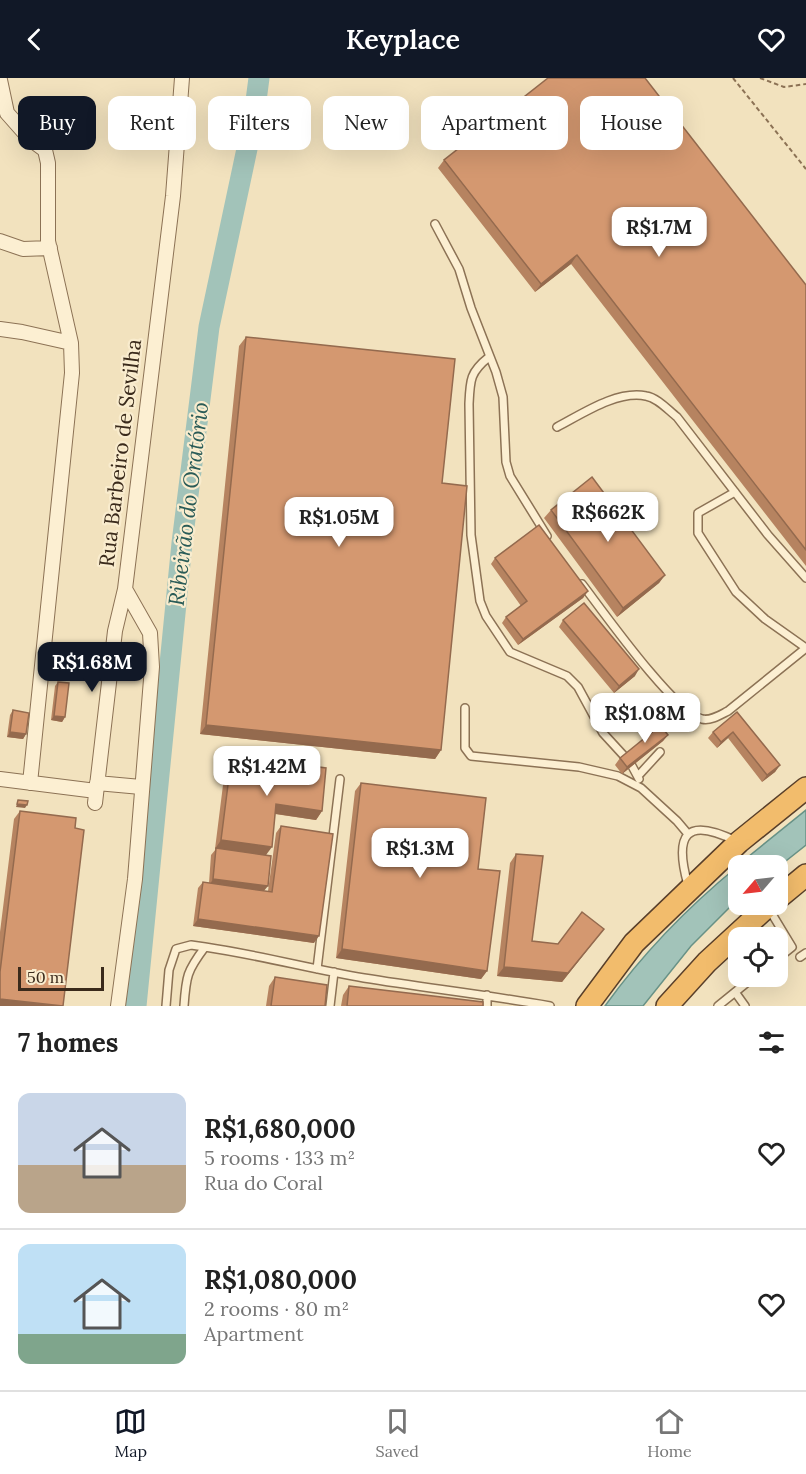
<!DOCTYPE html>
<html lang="en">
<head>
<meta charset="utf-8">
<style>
	body { margin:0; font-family:Lora,serif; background:#f6f6f6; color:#222; height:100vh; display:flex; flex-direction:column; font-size:22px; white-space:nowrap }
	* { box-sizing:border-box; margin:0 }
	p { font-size:20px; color:#767676 }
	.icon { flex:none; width:33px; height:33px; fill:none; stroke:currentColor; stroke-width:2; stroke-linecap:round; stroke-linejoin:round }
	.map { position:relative; height:928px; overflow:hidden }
	.panel { display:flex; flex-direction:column; background:#fff; flex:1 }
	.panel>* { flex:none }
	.banner { position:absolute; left:18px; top:18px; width:771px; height:54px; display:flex; gap:12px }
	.needle { width:39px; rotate:242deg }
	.controls { position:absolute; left:728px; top:777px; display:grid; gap:12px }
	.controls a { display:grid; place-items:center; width:60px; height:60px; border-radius:12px; background:#fff; box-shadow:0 6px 24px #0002; font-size:30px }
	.scale { position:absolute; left:18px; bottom:15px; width:86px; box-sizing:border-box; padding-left:6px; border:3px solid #3a2a1b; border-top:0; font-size:16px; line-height:21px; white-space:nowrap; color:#3a2a1b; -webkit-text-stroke:4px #f9ecce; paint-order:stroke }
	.price { position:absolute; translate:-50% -51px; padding:0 14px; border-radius:12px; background:#fff; color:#222; font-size:20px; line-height:39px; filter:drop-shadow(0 2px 3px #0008) }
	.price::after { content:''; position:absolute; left:50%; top:36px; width:18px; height:14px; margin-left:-9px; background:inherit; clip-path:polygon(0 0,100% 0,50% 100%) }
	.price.on { background:#111827; color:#fff }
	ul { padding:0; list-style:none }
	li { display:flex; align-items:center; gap:18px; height:150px; padding:0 18px }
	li+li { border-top:2px solid #e0e0e0 }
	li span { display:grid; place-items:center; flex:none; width:168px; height:120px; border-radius:12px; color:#555 }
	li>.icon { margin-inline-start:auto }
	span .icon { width:72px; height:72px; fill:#fffc; stroke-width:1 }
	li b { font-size:26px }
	h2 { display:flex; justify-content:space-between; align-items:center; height:72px; padding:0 18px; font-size:26px }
	.tag { padding:0 21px; border-radius:12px; background:#fff; box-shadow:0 6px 24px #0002; font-size:21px; line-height:54px }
	.tag.on { background:#111827; color:#fff }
	header { display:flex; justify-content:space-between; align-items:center; height:78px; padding:0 18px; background:#111827; color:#fff; font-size:27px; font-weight:600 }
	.dock { display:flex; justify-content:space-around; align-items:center; height:84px; border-top:2px solid #e0e0e0; background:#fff; font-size:16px; color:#767676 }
	.dock a { display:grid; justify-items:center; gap:3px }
	.dock .on { color:#111827 }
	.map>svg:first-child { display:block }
	.water { fill:#a2c3b9; stroke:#689287; stroke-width:1.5 }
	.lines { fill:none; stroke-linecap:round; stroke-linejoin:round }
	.river { stroke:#a2c3b9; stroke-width:21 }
	.service-casing { stroke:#8c7255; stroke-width:10 }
	.minor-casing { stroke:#8c7255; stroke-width:16 }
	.trunk-casing { stroke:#593f2a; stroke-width:24 }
	.path { stroke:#8c7255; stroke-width:2; stroke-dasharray:4.5 3; stroke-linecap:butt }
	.service { stroke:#fcefd2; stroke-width:7 }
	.minor { stroke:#fcefd2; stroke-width:14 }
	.trunk { stroke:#f2bc6c; stroke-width:21 }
	.wall { fill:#b68360 }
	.shaded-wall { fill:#946a4e }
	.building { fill:#d49870; stroke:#946a4e; stroke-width:1.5 }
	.labels { text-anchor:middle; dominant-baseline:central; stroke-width:4.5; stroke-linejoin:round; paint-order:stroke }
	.street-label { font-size:21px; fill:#3a2a1b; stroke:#f9ecce }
	.water-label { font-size:22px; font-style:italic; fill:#295b57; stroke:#f9ecce }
</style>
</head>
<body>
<header><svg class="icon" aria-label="back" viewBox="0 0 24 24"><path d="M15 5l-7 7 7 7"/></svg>Keyplace<svg class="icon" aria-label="heart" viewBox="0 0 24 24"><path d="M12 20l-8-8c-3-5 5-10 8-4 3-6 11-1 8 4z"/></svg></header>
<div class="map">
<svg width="806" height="928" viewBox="0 0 806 928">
	<rect width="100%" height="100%" fill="#f2e2be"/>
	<path class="water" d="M806,732V767L777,790V788L738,787Z
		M738,788V821L691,868L643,928H605C643,875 688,829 738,788Z"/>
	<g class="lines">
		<path class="river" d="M136,928L182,465L209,249L254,38L259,0"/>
		<defs>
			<path id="service" d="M435,146L459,191L471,230L496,294L503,319L506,384L510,398L547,458
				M489,279C470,294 470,302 469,326L471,457L480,523L486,538L510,574L567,598L578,609L603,655L625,679
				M557,349C582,336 617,312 646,318C658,320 668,332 677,339L768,457L806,500
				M735,414L698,435V455L736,514L765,541L806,570
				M582,506C602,532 674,634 702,641C711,643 720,637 728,633L806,570
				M465,630V670L471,678L579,689L618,698L641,710L677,743L688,756
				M632,688L639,701
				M638,698L660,674
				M688,807C674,757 685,738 736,763
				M769,831L792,869L777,881
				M800,879L806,875
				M317,891L340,701
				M735,914L745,928
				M166,928L169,892L176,871L191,867L205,869
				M184,928C186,898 187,893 205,869C259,877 311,891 364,900C426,910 488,917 550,928
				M330,928L334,894
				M487,928V917
				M718,928L755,898"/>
			<path id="minor" d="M0,2L7,35L30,61L45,72L48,85V163L71,265L72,295L30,705
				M0,163L23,171L50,170
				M0,251L22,254L71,265
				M0,701L96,713
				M97,705L141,709
				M95,725L115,553L125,511
				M118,928L135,801L152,589L150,555L125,511L173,118L182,0"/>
			<path id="trunk" d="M777,821L806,797
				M587,928L634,865L739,764L806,710
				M667,928L707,884L770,826"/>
		</defs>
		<use href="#service" class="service-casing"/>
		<use href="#minor" class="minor-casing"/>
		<use href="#trunk" class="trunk-casing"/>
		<path class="path" d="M733,0L806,91
			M760,0L784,9L806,6"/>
		<use href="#service" class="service"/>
		<use href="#minor" class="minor"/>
		<use href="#trunk" class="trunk"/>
	</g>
	<path class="wall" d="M444,82L806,207V488L571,186L535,214L438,90Z
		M246,259L442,405L441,672L435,681L200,656L239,268Z
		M551,432L665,497L659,505L617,539L544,440Z
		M495,480L588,513L583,520L518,567L502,545L506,539L521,528L491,486Z
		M563,542L635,598L614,615L559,549Z
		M58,604L65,639L62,644L51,642L55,608Z
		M13,632L26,656L23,661L7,659L10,637Z
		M737,634L780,687L775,694L762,704L728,660L717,670L708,660L713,654Z
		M647,647L668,657L663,663L622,696L615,687L620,680L646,659L642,654Z
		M236,678L322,733L316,742L275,736L266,777L264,813H268L276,755L281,748L314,865L193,848L198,810L203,804L209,805L211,777L216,771H215L225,691Z
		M361,705L478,791L487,893L481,901L336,880L355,713Z
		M20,733L75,750L0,928V854L14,741Z
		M516,776L532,863L558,866L604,851L562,904L497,898L510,785Z
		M275,899L325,928H266L269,908Z
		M349,908L483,928H341L343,917Z"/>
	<path class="shaded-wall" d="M577,177L571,186L535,214L541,206Z
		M665,497L659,505L617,539L623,530Z
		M588,513L583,520L518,567L523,561Z
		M639,591L635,598L614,615L619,608Z
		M54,638L65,639L62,644L51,642Z
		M206,647L441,672L435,681L200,656Z
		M10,654L26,656L23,661L7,659Z
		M733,654L728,660L717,670L721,664Z
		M668,657L663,663L622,696L627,689Z
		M780,687L775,694L762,704L767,697Z
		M17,726L27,727L25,730L16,729Z
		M276,726L322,733L316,742L270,735Z
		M221,762L272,769L266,777L215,771Z
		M213,801L268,808L263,814L209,808Z
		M198,841L319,858L314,865L193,848Z
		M604,851L562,904L497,898L504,889Z
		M342,871L487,893L481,901L336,880Z
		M0,921L63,928H0Z"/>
	<path class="building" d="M548,0H645L806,207V472L577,177L541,206L444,82Z
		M246,259L455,281L442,405L467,408L441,672L206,647Z
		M592,399L665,497L623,530L551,432Z
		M539,447L588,513L523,561L506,539L527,523L495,480Z
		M584,525L639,591L619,608L563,542Z
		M58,604L69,605L65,639L54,638Z
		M13,632L29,635L26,656L10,654Z
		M737,634L780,687L767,697L733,654L721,664L713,654Z
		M655,641L668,657L627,689L620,680L652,654L647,647Z
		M236,678L326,690L322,733L276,726L272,769L221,762L231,683H234Z
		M361,705L486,720L478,791L500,793L487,893L342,871Z
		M18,722L28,723L27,727L17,726Z
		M20,733L76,740L75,750L84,752L63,928L0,921V894Z
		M281,748L333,756L319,858L198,841L203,804L272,814Z
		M216,770L271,778L268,808L213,801Z
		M516,776L543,778L532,863L558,866L582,834L604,851L568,895L504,889Z
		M275,899L327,907L325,928H271Z
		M349,908L483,924V928H347Z"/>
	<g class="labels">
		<g class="street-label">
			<text transform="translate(120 375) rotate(-83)">Rua Barbeiro de Sevilha</text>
		</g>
		<g class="water-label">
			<text transform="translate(188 426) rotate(-83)">Ribeirão do Oratório</text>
		</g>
	</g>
</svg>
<div class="controls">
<a><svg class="needle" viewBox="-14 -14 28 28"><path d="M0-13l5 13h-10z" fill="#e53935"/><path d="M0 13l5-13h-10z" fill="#767676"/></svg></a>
<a><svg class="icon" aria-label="locate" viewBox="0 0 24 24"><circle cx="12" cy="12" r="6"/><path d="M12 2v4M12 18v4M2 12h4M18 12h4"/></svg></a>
</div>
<div class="scale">50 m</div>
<b class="price" style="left:659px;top:180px">R$1.7M</b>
<b class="price" style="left:608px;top:465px">R$662K</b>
<b class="price" style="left:339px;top:470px">R$1.05M</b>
<b class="price on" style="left:92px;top:615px">R$1.68M</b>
<b class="price" style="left:645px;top:666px">R$1.08M</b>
<b class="price" style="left:267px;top:719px">R$1.42M</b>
<b class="price" style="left:420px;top:801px">R$1.3M</b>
<div class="banner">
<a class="tag on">Buy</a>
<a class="tag">Rent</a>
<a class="tag">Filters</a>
<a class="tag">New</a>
<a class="tag">Apartment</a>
<a class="tag">House</a>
</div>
</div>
<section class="panel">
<h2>7 homes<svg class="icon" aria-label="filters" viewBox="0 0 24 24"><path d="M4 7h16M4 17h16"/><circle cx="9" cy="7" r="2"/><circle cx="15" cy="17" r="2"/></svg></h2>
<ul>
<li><span style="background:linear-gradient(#c9d6e8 60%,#b9a48a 0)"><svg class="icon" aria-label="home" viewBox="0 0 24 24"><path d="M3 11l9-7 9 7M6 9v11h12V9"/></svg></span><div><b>R$1,680,000</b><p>5 rooms · 133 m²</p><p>Rua do Coral</p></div><svg class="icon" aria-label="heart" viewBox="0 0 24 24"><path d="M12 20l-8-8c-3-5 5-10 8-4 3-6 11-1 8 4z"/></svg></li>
<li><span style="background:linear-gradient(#bfe0f5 75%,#7fa58c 0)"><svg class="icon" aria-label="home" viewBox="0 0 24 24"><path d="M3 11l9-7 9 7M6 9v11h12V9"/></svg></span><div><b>R$1,080,000</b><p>2 rooms · 80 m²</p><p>Apartment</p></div><svg class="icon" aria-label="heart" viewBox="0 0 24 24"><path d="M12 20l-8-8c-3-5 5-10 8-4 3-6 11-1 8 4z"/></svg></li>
</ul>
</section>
<nav class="dock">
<a class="on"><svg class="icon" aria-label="map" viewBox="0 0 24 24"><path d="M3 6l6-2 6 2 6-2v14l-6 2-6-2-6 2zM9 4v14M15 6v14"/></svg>Map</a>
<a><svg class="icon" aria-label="saved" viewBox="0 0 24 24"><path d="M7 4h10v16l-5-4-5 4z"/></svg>Saved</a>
<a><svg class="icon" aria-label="home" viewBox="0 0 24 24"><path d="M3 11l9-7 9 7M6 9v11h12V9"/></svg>Home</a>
</nav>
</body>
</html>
